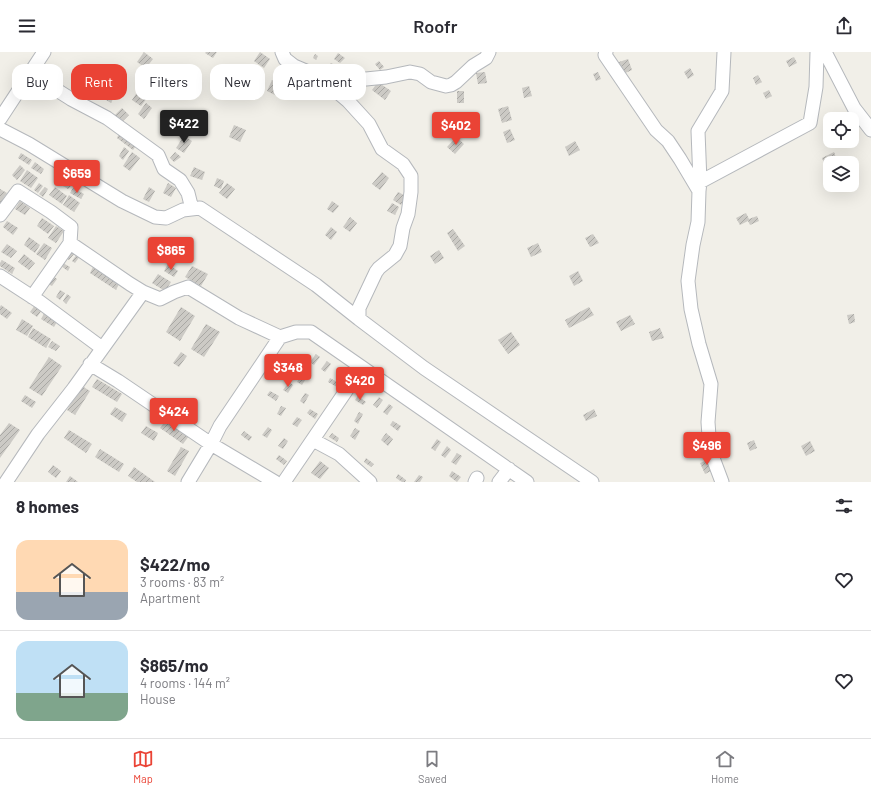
<!DOCTYPE html>
<html lang="en">
<head>
<meta charset="utf-8">
<style>
	body { margin:0; font-family:Barlow,sans-serif; background:#f7f7f7; color:#2b2b33; height:100vh; display:flex; flex-direction:column; font-size:15px; white-space:nowrap }
	* { box-sizing:border-box; margin:0 }
	p { font-size:13px; color:#7c7c81 }
	.icon { flex:none; width:22px; height:22px; fill:none; stroke:currentColor; stroke-width:2; stroke-linecap:round; stroke-linejoin:round }
	.map { position:relative; height:430px; overflow:hidden }
	.drawer { display:flex; flex-direction:column; background:#fff; flex:1 }
	.drawer>* { flex:none }
	.guide { position:absolute; left:12px; top:12px; width:400px; height:36px; display:flex; gap:8px }
	.buttons { position:absolute; left:823px; top:60px; display:grid; gap:8px }
	.buttons a { display:grid; place-items:center; width:36px; height:36px; border-radius:8px; background:#fff; box-shadow:0 4px 16px #0002; font-size:20px }
	.price { position:absolute; translate:-50% -34px; padding:0 9px; border-radius:4px; background:#ea4335; color:#fff; font-size:13px; line-height:26px; filter:drop-shadow(0 1px 2px #0008) }
	.price::after { content:''; position:absolute; left:50%; top:24px; width:12px; height:9px; margin-left:-6px; background:inherit; clip-path:polygon(0 0,100% 0,50% 100%) }
	.price.on { background:#222; color:#fff }
	ul { padding:0; list-style:none }
	li { display:flex; align-items:center; gap:12px; height:100px; padding:0 16px }
	li+li { border-top:1px solid #e1e1e2 }
	li span { display:grid; place-items:center; flex:none; width:112px; height:80px; border-radius:12px; color:#555 }
	li>.icon { margin-inline-start:auto }
	span .icon { width:48px; height:48px; fill:#fffc; stroke-width:1 }
	li b { font-size:17px }
	h2 { display:flex; justify-content:space-between; align-items:center; height:48px; padding:0 16px; font-size:17px }
	.pill { padding:0 14px; border-radius:12px; background:#fff; box-shadow:0 4px 16px #0002; font-size:14px; line-height:36px }
	.pill.on { background:#ea4335; color:#fff }
	header { display:flex; justify-content:space-between; align-items:center; height:52px; padding:0 16px; background:#fff; font-size:18px; font-weight:600 }
	.menu { display:flex; justify-content:space-around; align-items:center; height:56px; border-top:1px solid #e1e1e2; background:#fff; font-size:11px; color:#7c7c81 }
	.menu a { display:grid; justify-items:center; gap:2px }
	.menu .on { color:#ea4335 }
	.map>svg:first-child { display:block }
	.building { fill:url(#building-hatch) }
	.lines { fill:none; stroke-linecap:round; stroke-linejoin:round }
	.minor-casing { stroke:#b5b8bc; stroke-width:15 }
	.minor { stroke:#fff; stroke-width:13 }
</style>
</head>
<body>
<header><svg class="icon" aria-label="menu" viewBox="0 0 24 24"><path d="M4 6h16M4 12h16M4 18h16"/></svg>Roofr<svg class="icon" aria-label="share" viewBox="0 0 24 24"><path d="M12 15V3M7 8l5-5 5 5M5 13v7h14v-7"/></svg></header>
<div class="map">
<svg width="871" height="430" viewBox="0 0 871 430">
	<defs>
		<pattern id="building-hatch" width="6" height="6" patternUnits="userSpaceOnUse"><rect width="6" height="6" fill="#cccac5"/><path d="M-1 1l2-2M0 6l6-6M5 7l2-2" fill="none" stroke="#a9a8a4"/></pattern>
	</defs>
	<rect width="100%" height="100%" fill="#f1efe8"/>
	<path class="building" d="M144,0L153,7L146,16L137,10Z
		M206,0H217L213,6L205,1Z
		M260,0L270,7L264,16L254,9Z
		M338,1L345,6L340,11L334,7Z
		M315,2L318,4L316,8L313,6Z
		M794,5L797,11L789,15L786,9Z
		M628,7L632,18L623,22L619,10Z
		M379,9L384,15L380,18L375,12Z
		M331,11L337,14L334,20L329,15Z
		M170,16L180,21L173,32L163,27Z
		M341,16L350,21L339,20Z
		M690,16L694,23L688,27L684,20Z
		M118,18L125,23L121,29L114,25Z
		M485,20L487,31L478,32L476,21Z
		M598,20L601,27L596,29L593,22Z
		M758,23L762,30L756,33L753,26Z
		M272,28L283,33L277,44L267,39Z
		M378,30L391,39L385,48L372,38Z
		M529,34L532,44L524,46L522,36Z
		M106,38L115,43L111,51L101,45Z
		M769,38L772,44L766,47L763,41Z
		M138,39L147,46L141,54L132,48Z
		M457,39H464V51H457Z
		M146,51L152,56L144,67L138,62Z
		M508,54L512,68L502,71L498,57Z
		M122,56L129,63L121,71L114,64Z
		M234,73L246,78L240,90L229,85Z
		M510,77L515,88L507,91L503,80Z
		M120,79L138,91L133,98L117,86Z
		M184,84L192,89L184,101L176,96Z
		M456,85L464,92L455,102L447,95Z
		M575,89L580,98L569,104L565,95Z
		M124,95L129,99L123,108L119,104Z
		M132,100L140,106L130,119L123,114Z
		M175,100L181,105L174,110L170,106Z
		M834,100L838,111H830V125L822,106Z
		M21,101L32,108L29,113L18,106Z
		M35,110L44,117L41,122L31,116Z
		M20,113L25,118L17,128L12,123Z
		M194,115L205,120L202,128L190,124Z
		M27,118L38,126L31,136L20,129Z
		M382,120L389,126L380,138L372,132Z
		M217,126L224,129L221,137L214,134Z
		M63,128L71,134L68,137L60,132Z
		M39,131L43,134L38,141L34,138Z
		M168,131L176,136L171,145L163,141Z
		M227,131L235,137L227,147L219,141Z
		M45,135L48,137L43,145L39,142Z
		M55,135L67,144L62,152L49,143Z
		M149,135L155,139L149,150L143,147Z
		M73,136L84,142L81,147L70,141Z
		M0,137L7,141L0,151Z
		M398,140L406,144L401,153L393,148Z
		M69,143L80,151L74,160L63,153Z
		M20,149L30,156L25,163L15,157Z
		M332,149L339,154L333,161L327,157Z
		M392,151L399,155L395,163L387,159Z
		M746,161L749,167L757,164L759,169L750,173L748,169L740,173L736,166Z
		M350,165L357,171L350,180L343,175Z
		M42,166L54,174L48,182L37,174Z
		M7,169L18,176L13,183L3,175Z
		M56,174L64,179L56,191L48,186Z
		M331,175L337,180L331,188L325,183Z
		M453,177L465,194L458,199L447,181Z
		M593,182L599,191L590,195L585,186Z
		M29,185L40,193L35,201L24,193Z
		M44,191L52,196L45,208L36,202Z
		M538,191L542,200L531,205L527,196Z
		M7,192L17,199L11,206L1,200Z
		M71,198L75,201L69,208L65,205Z
		M439,198L444,206L435,212L430,204Z
		M24,202L35,211L29,218L18,210Z
		M77,202L80,204L75,211L72,209Z
		M2,208L15,216L12,222L0,214V211Z
		M63,211L70,215L68,219L61,214Z
		M168,212L178,219L174,225L164,219Z
		M192,214L208,222L201,234L185,225Z
		M93,215L119,232L116,238L90,221Z
		M578,219L583,229L574,234L569,224Z
		M158,222L171,230L165,239L152,231Z
		M53,224L57,227L52,234L48,232Z
		M60,238L65,241L60,248L56,245Z
		M67,242L71,245L66,252L63,249Z
		M1,253L12,261L7,267L0,262V255Z
		M35,253L42,258L37,265L30,260Z
		M181,255L195,264L180,289L166,280Z
		M589,255L594,263L569,276L565,268Z
		M45,260L58,268L54,275L41,267Z
		M854,262L855,270L849,272L847,263Z
		M630,263L635,272L621,279L616,270Z
		M22,267L33,274L27,284L16,278Z
		M206,272L220,280L204,305L191,297Z
		M33,276L51,287L46,296L28,285Z
		M660,276L664,286L652,289L649,280Z
		M511,280L520,293L508,302L498,288Z
		M52,289L60,294L56,299L48,295Z
		M181,300L187,304L179,315L173,311Z
		M316,302L320,305L314,313L310,310Z
		M49,305L62,314L42,344L29,336Z
		M291,306L300,312L297,317L288,311Z
		M327,309L331,312L325,320L321,317Z
		M302,322L307,325L302,333L297,330Z
		M330,326L339,331L337,335L328,330Z
		M97,327L122,342L117,350L92,335Z
		M289,330L293,333L288,341L283,338Z
		M82,334L90,339L75,363L67,358Z
		M270,339L279,344L276,349L267,343Z
		M305,341L309,343L304,352L300,349Z
		M25,343L36,350L32,356L21,349Z
		M358,344L366,350L363,353L355,348Z
		M379,345L383,348L377,356L373,353Z
		M389,352L393,355L387,363L383,360Z
		M281,354L286,356L281,364L277,362Z
		M115,355L127,362L122,370L110,362Z
		M310,357L318,362L315,367L307,361Z
		M594,357L597,364L586,369L583,363Z
		M359,360L363,362L358,372L354,369Z
		M297,365L302,368L297,375L292,372Z
		M166,368L189,384L183,392L160,376Z
		M393,369L401,374L398,379L390,373Z
		M9,371L20,378L0,406V383Z
		M146,374L158,381L154,389L141,381Z
		M268,375L272,378L267,386L262,383Z
		M355,376L360,379L355,388L350,384Z
		M69,378L92,392L86,401L64,386Z
		M244,379L252,385L249,389L241,383Z
		M332,381L339,386L337,390L329,385Z
		M386,381L393,387L388,394L381,388Z
		M284,386L288,389L283,397L278,394Z
		M437,387L441,390L435,399L431,396Z
		M754,388L757,396L750,399L747,391Z
		M810,389L815,399L806,404L801,394Z
		M447,394L451,398L445,406L441,403Z
		M181,395L189,399L175,424L167,419Z
		M100,397L124,412L119,420L95,405Z
		M457,401L462,404L456,413L451,410Z
		M279,403L287,409L284,413L276,407Z
		M366,406L374,412L371,415L364,410Z
		M710,407L715,417L705,422L700,411Z
		M320,409L329,416L320,427L311,421Z
		M53,413L61,419L56,426L48,420Z
		M134,415L155,430H137L128,424Z
		M452,419L461,425L457,430L449,424Z
		M398,422L406,428L405,430H402L396,426Z
		M419,423L423,425L420,430H414Z
		M70,424L78,430H66Z"/>
	<g class="lines">
		<defs>
			<path id="minor" d="M282,0L285,7L294,14L320,25L366,27L386,25L410,20L420,22L431,30L446,34L451,33L456,30L473,14L486,6L489,0
				M606,0L605,3L656,78L668,89L680,107L699,139
				M825,0L854,56L871,78
				M30,21L71,47L107,66L158,103L164,117L180,128L188,141L192,157
				M320,25L348,49L369,72L382,97L403,112L411,124V140L408,162L403,176L400,194L395,203L379,216L376,220L359,256V267
				M0,67L44,0
				M0,77L29,92L122,149L155,165L166,166L183,158L200,156L316,233L359,267L424,316L592,430
				M700,130L810,71L816,35L817,0
				M0,163L18,139L51,160L71,175L70,191L32,245
				M70,191L130,232L143,240L160,247L174,240L188,235L239,266L280,285L296,280H311L527,430
				M0,224L40,250L102,296
				M90,312L118,329L211,392L275,430
				M313,388L339,402L370,430
				M6,430L38,382L74,336L143,240
				M188,430L211,392L220,374L280,285
				M284,430L352,330
				M475,430L477,426
				M499,430L509,417
				M722,430L710,398L708,370L711,332L699,292L691,257L688,229L693,193L698,170L699,139L700,130L698,79L722,39L724,0"/>
		</defs>
		<use href="#minor" class="minor-casing"/>
		<use href="#minor" class="minor"/>
	</g>
</svg>
<div class="buttons">
<a><svg class="icon" aria-label="locate" viewBox="0 0 24 24"><circle cx="12" cy="12" r="6"/><path d="M12 2v4M12 18v4M2 12h4M18 12h4"/></svg></a>
<a><svg class="icon" aria-label="layers" viewBox="0 0 24 24"><path d="M12 4l9 5-9 5-9-5zM3 14l9 5 9-5"/></svg></a>
</div>
<b class="price on" style="left:184px;top:92px">$422</b>
<b class="price" style="left:456px;top:94px">$402</b>
<b class="price" style="left:77px;top:142px">$659</b>
<b class="price" style="left:171px;top:219px">$865</b>
<b class="price" style="left:288px;top:336px">$348</b>
<b class="price" style="left:360px;top:349px">$420</b>
<b class="price" style="left:174px;top:380px">$424</b>
<b class="price" style="left:707px;top:414px">$496</b>
<div class="guide">
<a class="pill">Buy</a>
<a class="pill on">Rent</a>
<a class="pill">Filters</a>
<a class="pill">New</a>
<a class="pill">Apartment</a>
</div>
</div>
<section class="drawer">
<h2>8 homes<svg class="icon" aria-label="filters" viewBox="0 0 24 24"><path d="M4 7h16M4 17h16"/><circle cx="9" cy="7" r="2"/><circle cx="15" cy="17" r="2"/></svg></h2>
<ul>
<li><span style="background:linear-gradient(#ffd9b3 65%,#9aa5b1 0)"><svg class="icon" aria-label="home" viewBox="0 0 24 24"><path d="M3 11l9-7 9 7M6 9v11h12V9"/></svg></span><div><b>$422/mo</b><p>3 rooms · 83 m²</p><p>Apartment</p></div><svg class="icon" aria-label="heart" viewBox="0 0 24 24"><path d="M12 20l-8-8c-3-5 5-10 8-4 3-6 11-1 8 4z"/></svg></li>
<li><span style="background:linear-gradient(#bfe0f5 65%,#7fa58c 0)"><svg class="icon" aria-label="home" viewBox="0 0 24 24"><path d="M3 11l9-7 9 7M6 9v11h12V9"/></svg></span><div><b>$865/mo</b><p>4 rooms · 144 m²</p><p>House</p></div><svg class="icon" aria-label="heart" viewBox="0 0 24 24"><path d="M12 20l-8-8c-3-5 5-10 8-4 3-6 11-1 8 4z"/></svg></li>
</ul>
</section>
<nav class="menu">
<a class="on"><svg class="icon" aria-label="map" viewBox="0 0 24 24"><path d="M3 6l6-2 6 2 6-2v14l-6 2-6-2-6 2zM9 4v14M15 6v14"/></svg>Map</a>
<a><svg class="icon" aria-label="saved" viewBox="0 0 24 24"><path d="M7 4h10v16l-5-4-5 4z"/></svg>Saved</a>
<a><svg class="icon" aria-label="home" viewBox="0 0 24 24"><path d="M3 11l9-7 9 7M6 9v11h12V9"/></svg>Home</a>
</nav>
</body>
</html>
